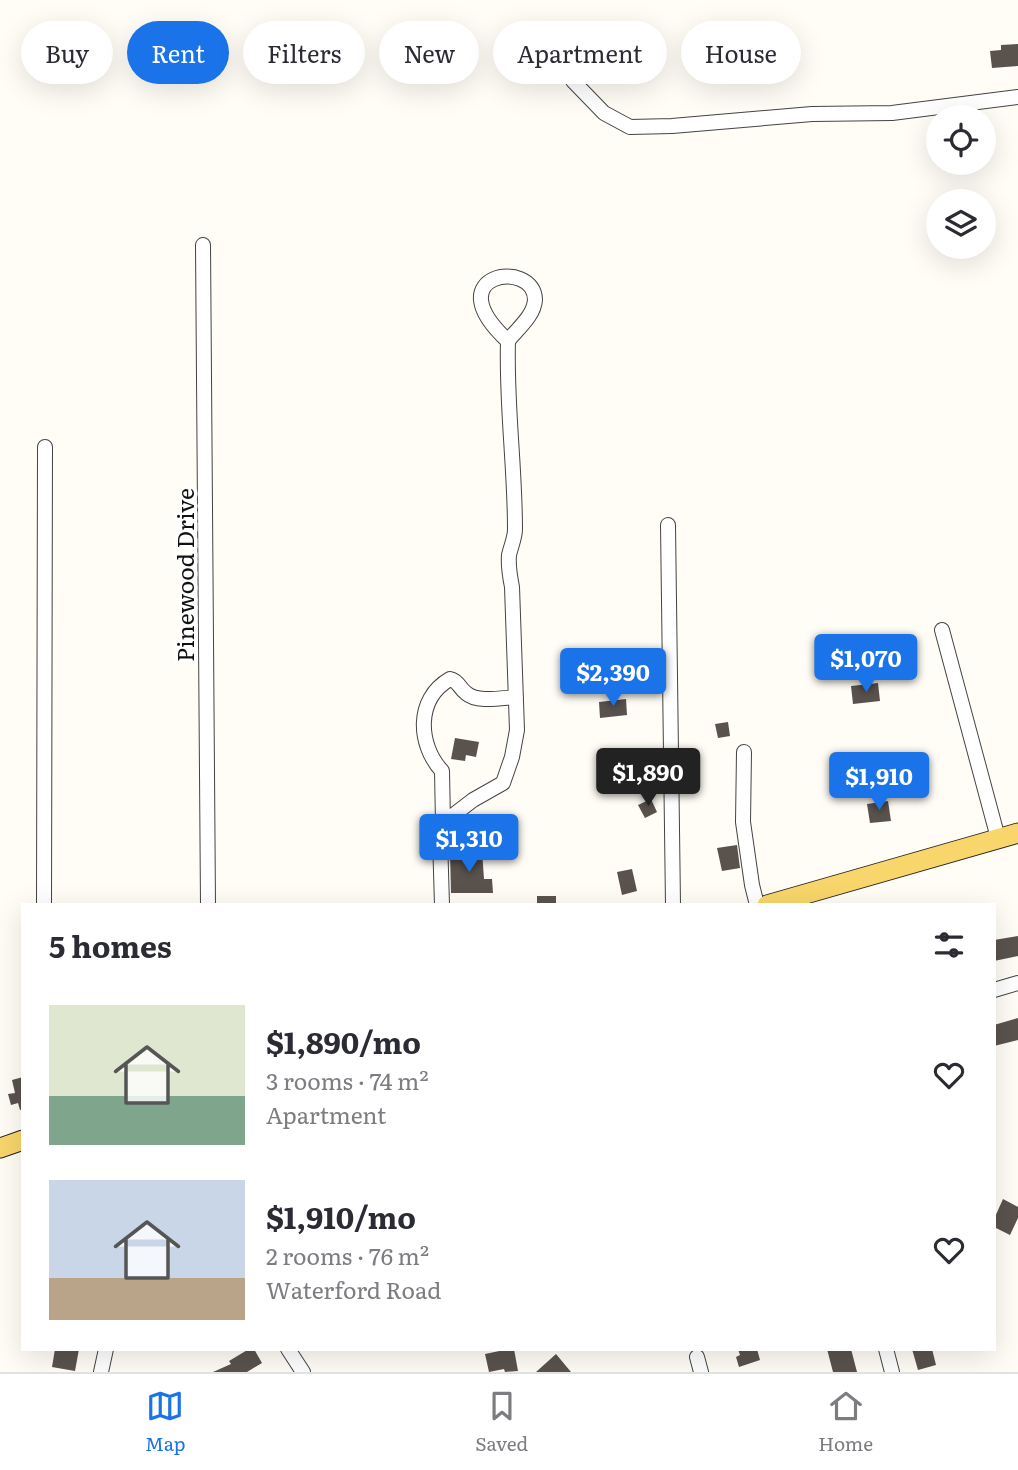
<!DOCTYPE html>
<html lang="en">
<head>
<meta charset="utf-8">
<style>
	body { margin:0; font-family:Literata,serif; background:#f7f7f7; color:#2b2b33; height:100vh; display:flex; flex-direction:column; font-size:26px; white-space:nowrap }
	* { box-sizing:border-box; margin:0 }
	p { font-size:23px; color:#7c7c81 }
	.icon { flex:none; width:38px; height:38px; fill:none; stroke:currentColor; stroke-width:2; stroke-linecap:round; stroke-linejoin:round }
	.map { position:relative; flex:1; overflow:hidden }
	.sheet { position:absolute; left:21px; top:903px; width:975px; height:448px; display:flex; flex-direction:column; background:#fff; border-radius:0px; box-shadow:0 7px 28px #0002 }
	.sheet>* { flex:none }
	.banner { position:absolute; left:21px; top:21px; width:976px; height:63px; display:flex; gap:14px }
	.buttons { position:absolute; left:926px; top:105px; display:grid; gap:14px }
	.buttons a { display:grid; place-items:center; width:70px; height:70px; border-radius:50%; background:#fff; box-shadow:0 7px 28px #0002; font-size:35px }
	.price { position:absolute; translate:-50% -60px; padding:0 16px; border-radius:7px; background:#1a73e8; color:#fff; font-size:23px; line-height:46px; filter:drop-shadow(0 2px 4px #0008) }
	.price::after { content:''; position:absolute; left:50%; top:42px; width:21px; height:16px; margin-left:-10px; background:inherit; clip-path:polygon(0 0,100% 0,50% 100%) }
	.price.current { background:#222; color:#fff }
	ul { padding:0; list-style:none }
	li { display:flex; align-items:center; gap:21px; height:175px; padding:0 28px }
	li span { display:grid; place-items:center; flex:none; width:196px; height:140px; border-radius:0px; color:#555 }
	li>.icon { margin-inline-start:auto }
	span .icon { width:84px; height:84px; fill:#fffc; stroke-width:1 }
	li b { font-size:30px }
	h2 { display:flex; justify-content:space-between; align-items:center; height:84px; padding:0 28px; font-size:30px }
	.pill { padding:0 24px; border-radius:32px; background:#fff; box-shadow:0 7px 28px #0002; font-size:24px; line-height:63px }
	.pill.current { background:#1a73e8; color:#fff }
	.tabs { display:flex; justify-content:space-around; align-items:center; height:98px; border-top:2px solid #e1e1e2; background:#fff; font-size:19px; color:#7c7c81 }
	.tabs a { display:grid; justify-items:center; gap:4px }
	.tabs .current { color:#1a73e8 }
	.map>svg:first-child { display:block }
	.building { fill:#5a524d }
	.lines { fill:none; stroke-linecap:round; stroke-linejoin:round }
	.minor-casing { stroke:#444; stroke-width:16 }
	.major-casing { stroke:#222; stroke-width:21 }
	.minor { stroke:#fff; stroke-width:14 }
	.major { stroke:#f9d66b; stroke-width:19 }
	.labels { text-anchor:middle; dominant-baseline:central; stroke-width:7; stroke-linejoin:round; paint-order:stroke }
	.street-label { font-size:23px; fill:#111; stroke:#fff }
</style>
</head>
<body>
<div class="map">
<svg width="1018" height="1372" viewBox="0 0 1018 1372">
	<rect width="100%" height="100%" fill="#fffdf5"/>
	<path class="building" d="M1018,44V66L992,68L990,51L1001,50V45Z
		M638,667L640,687L623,689L621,669Z
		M878,683L880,701L853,704L851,686Z
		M626,699L627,715L600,718L599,702Z
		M728,722L730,736L718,738L715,724Z
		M455,738L479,742L476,757L466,755L465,761L451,759Z
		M651,799L657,812L645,818L638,805Z
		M888,801L891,821L870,823L867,804Z
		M737,845L740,868L722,871L717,848Z
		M482,851L484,879H492L493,893H451L450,853Z
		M632,869L637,891L622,895L617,872Z
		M537,896H556V905H537Z
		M1018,936V956L994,961V940Z
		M1018,1018V1040L994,1046V1025Z
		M23,1077V1109L20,1110L18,1103L11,1105L8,1094L15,1093L12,1080Z
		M1003,1199L1018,1207V1218L1010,1235L994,1227V1219Z
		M55,1349H79L75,1371L52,1367Z
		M249,1349H254L262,1363L247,1372H213L231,1364L229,1361Z
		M509,1349H514L518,1371L505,1372L504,1369L489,1372L485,1354Z
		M738,1349H757L760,1360L739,1367L736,1357L740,1355Z
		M827,1349H851L857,1372H833Z
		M912,1349H932L936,1365L918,1370Z
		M556,1354L571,1372H536Z"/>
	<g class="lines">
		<defs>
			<path id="minor" d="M573,81L604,113L630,127L672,126L812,114L892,113L1018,97
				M203,245L208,905
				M668,525L673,905
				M942,630L998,838
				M744,752L743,822L752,885L757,905
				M443,823L442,771C418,745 415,699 450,679C459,681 459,688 466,693C477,703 501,698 516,697
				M44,905L45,447
				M442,905L440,838L443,823L473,800L503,783L512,757L517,730L512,587C510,577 508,566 509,555C511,546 515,538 515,529C515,466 506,404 508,341C517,329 534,316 535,300C535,258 434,273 508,341
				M994,990L1018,983
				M288,1349L303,1372
				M886,1349L892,1372
				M697,1357L701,1372
				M101,1372L106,1349"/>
			<path id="major" d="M767,905L1018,833
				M0,1148L23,1140"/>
		</defs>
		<use href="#minor" class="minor-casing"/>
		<use href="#major" class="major-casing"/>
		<use href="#minor" class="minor"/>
		<use href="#major" class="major"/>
	</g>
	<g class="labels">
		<g class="street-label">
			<text transform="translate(184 575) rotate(-90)">Pinewood Drive</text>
		</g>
	</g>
</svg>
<div class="buttons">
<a><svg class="icon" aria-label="locate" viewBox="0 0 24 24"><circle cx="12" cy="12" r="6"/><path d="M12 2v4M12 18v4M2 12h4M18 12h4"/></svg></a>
<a><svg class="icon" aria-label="layers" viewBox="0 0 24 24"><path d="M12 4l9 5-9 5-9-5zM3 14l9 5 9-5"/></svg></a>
</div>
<b class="price" style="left:866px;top:694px">$1,070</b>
<b class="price" style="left:613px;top:708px">$2,390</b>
<b class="price current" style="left:648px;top:808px">$1,890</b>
<b class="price" style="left:879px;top:812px">$1,910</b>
<b class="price" style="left:469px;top:874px">$1,310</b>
<div class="banner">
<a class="pill">Buy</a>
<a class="pill current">Rent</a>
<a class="pill">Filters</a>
<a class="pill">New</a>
<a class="pill">Apartment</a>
<a class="pill">House</a>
</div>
<section class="sheet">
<h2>5 homes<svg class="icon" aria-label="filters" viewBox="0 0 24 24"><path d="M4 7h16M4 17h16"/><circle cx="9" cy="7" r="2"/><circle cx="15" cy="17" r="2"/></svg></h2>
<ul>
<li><span style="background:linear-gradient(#dfe7d0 65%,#7fa58c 0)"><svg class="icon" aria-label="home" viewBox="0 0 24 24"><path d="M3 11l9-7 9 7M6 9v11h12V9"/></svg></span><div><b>$1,890/mo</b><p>3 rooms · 74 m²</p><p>Apartment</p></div><svg class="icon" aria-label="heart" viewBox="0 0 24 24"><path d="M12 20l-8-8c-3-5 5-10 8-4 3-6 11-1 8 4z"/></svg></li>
<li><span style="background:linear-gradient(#c9d6e8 70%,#b9a48a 0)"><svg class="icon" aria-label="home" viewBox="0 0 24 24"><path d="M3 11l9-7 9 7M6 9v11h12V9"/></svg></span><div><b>$1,910/mo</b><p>2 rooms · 76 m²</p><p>Waterford Road</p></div><svg class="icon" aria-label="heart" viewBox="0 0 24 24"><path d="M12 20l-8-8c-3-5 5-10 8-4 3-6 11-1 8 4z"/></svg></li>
</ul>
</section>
</div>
<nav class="tabs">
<a class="current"><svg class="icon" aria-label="map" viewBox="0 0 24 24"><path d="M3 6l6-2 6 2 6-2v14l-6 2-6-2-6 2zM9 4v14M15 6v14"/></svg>Map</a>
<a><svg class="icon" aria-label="saved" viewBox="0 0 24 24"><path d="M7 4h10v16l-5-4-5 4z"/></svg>Saved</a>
<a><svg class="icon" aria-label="home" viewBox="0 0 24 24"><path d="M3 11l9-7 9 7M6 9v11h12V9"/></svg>Home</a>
</nav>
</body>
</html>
